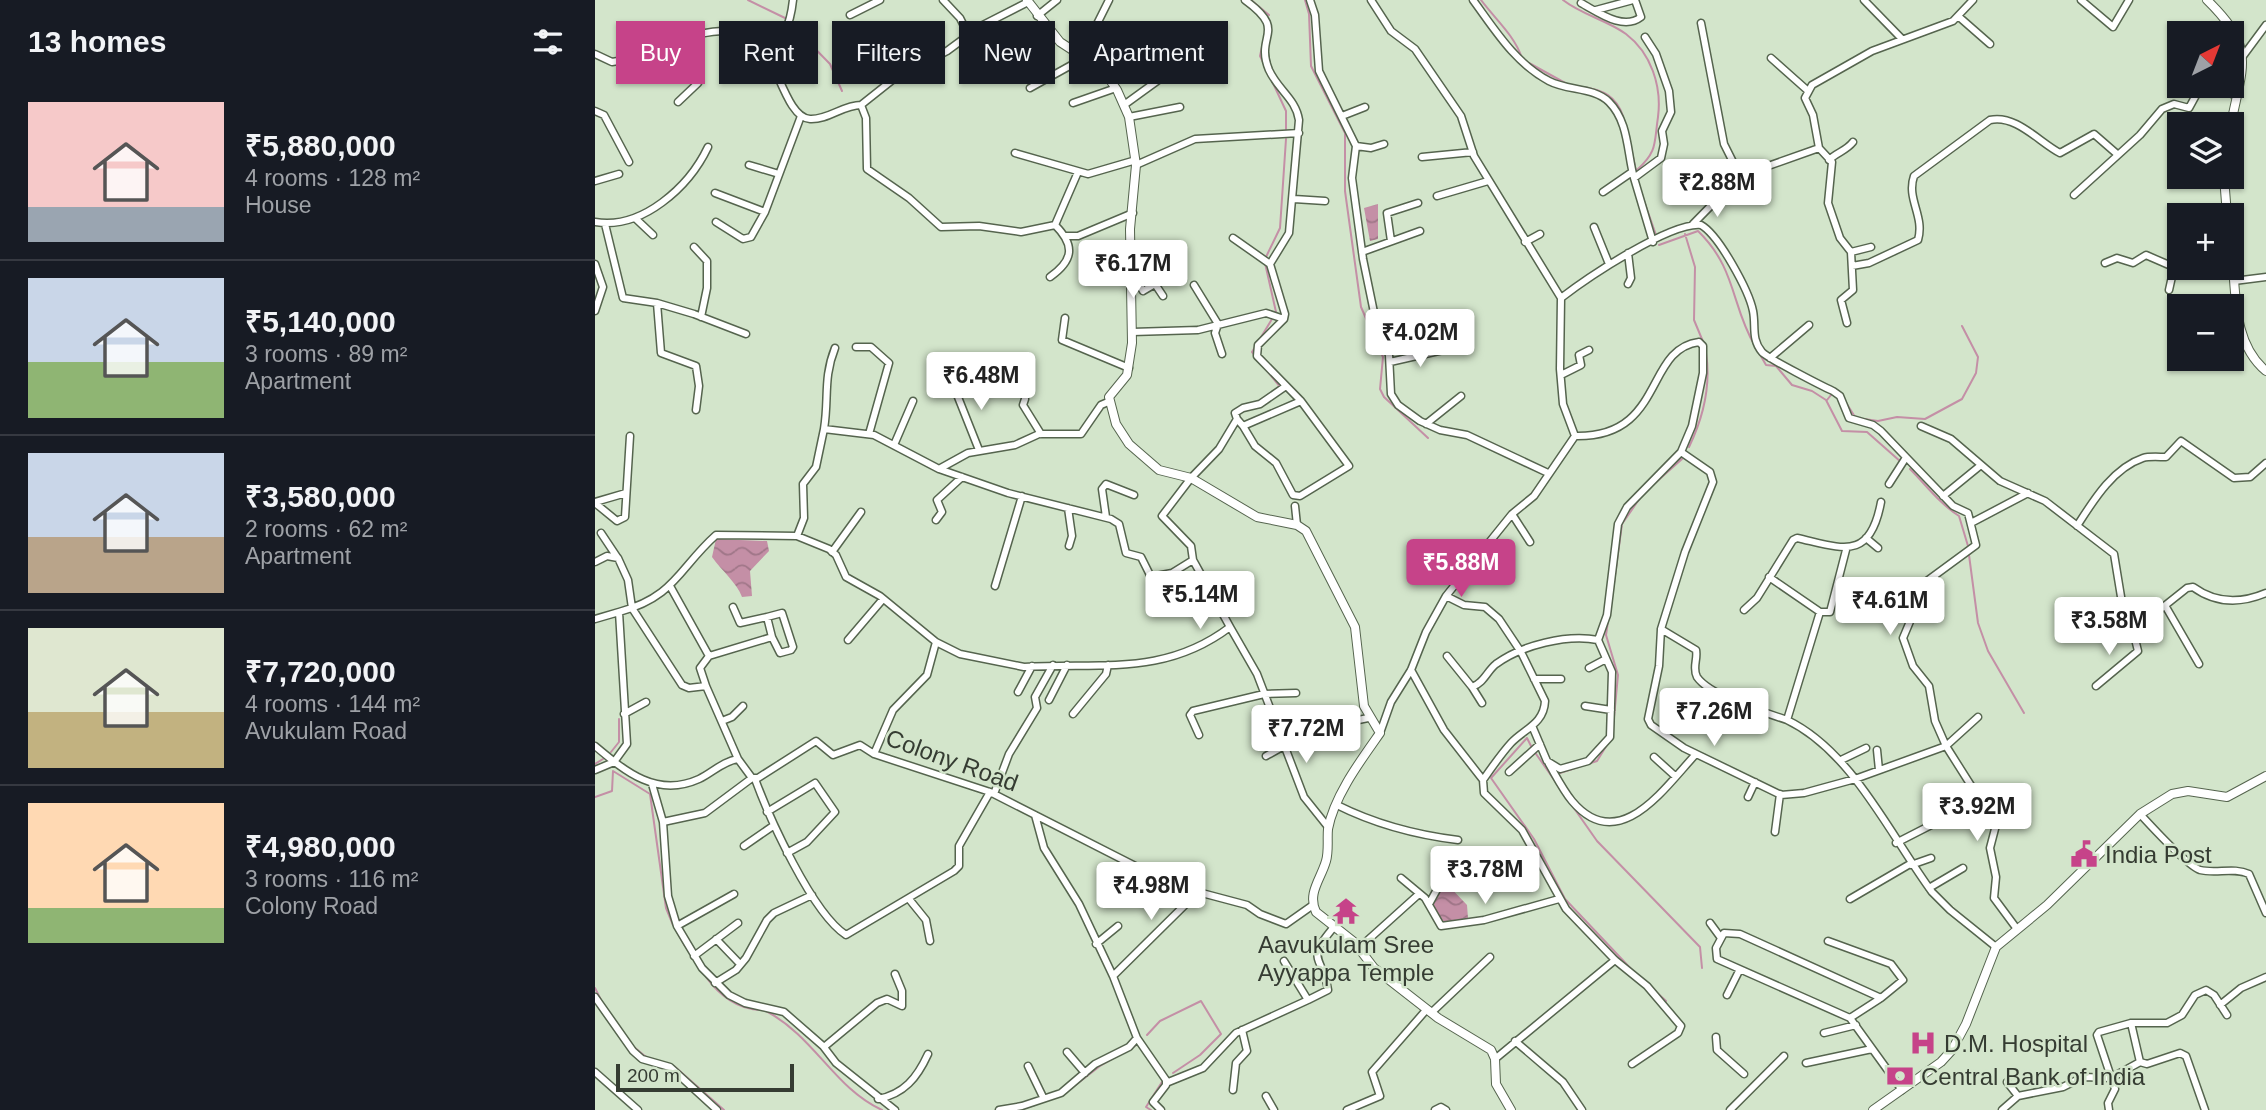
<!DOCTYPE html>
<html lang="en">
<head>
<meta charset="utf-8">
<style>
	body { margin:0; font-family:Helvetica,sans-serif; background:#20242c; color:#f1f3f6; height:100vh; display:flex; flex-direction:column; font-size:26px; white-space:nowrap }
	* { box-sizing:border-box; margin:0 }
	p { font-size:23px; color:#9ea1a6 }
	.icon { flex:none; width:38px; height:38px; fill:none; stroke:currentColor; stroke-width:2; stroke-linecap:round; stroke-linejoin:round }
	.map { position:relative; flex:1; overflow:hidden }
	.details { display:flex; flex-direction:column; background:#171b24; width:595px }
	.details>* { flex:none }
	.hud { position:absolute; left:21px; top:21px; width:665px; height:63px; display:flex; gap:14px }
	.needle { width:46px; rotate:42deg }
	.controls { position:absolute; left:1572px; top:21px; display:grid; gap:14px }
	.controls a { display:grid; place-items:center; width:77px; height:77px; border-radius:0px; background:#171b24; box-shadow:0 2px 5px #0004; font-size:35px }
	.scale { position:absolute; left:21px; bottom:18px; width:178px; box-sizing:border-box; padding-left:7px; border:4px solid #353c32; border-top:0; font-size:19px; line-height:24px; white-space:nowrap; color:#353c32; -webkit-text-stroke:5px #d3e5cb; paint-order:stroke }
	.price { position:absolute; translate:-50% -60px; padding:0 16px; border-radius:7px; background:#fff; color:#222; font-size:23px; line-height:46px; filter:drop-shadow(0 2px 4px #0008) }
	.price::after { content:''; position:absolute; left:50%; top:42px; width:21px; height:16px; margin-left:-10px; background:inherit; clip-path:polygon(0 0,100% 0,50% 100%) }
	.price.selected { background:#c64389; color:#fff }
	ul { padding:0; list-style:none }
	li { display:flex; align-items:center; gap:21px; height:175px; padding:0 28px }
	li+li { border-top:2px solid #363941 }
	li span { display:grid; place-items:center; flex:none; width:196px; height:140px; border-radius:0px; color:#555 }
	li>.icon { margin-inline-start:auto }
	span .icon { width:84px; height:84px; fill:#fffc; stroke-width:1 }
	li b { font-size:30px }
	h2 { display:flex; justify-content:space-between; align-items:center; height:84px; padding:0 28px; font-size:30px }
	.pill { padding:0 24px; border-radius:0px; background:#171b24; box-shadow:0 2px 5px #0004; font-size:24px; line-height:63px }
	.pill.selected { background:#c64389; color:#fff }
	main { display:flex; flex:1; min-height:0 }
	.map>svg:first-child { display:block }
	.water { fill:url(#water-waves) }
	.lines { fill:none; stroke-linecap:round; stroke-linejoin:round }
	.stream { stroke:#c48fa6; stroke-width:2 }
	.minor-casing { stroke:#55644e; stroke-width:9 }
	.major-casing { stroke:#55644e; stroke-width:10 }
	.minor { stroke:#fff; stroke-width:6 }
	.major { stroke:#fff; stroke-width:8 }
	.labels { text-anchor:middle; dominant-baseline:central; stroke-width:5; stroke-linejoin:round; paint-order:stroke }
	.street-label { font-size:24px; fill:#353c32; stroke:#d3e5cb }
	.poi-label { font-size:24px; fill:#353c32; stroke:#d3e5cb; text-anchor:start }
</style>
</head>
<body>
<main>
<section class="details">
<h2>13 homes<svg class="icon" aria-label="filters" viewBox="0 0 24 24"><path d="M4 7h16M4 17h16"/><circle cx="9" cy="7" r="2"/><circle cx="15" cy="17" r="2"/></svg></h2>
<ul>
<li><span style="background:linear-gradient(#f6c9c9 75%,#9aa5b1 0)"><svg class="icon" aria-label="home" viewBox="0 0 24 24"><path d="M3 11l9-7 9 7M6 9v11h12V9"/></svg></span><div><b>₹5,880,000</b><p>4 rooms · 128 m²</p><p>House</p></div></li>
<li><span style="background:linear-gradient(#c9d6e8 60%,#8fb573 0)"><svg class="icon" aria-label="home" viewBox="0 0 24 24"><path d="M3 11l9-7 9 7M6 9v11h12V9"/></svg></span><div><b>₹5,140,000</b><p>3 rooms · 89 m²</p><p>Apartment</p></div></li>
<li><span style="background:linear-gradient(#c9d6e8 60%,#b9a48a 0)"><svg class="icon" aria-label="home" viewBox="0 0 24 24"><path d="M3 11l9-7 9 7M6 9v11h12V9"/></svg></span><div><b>₹3,580,000</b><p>2 rooms · 62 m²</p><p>Apartment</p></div></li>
<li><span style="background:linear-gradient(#dfe7d0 60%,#c2b280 0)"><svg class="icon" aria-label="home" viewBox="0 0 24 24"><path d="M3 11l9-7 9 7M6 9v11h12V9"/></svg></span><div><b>₹7,720,000</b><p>4 rooms · 144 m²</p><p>Avukulam Road</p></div></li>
<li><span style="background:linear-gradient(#ffd9b3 75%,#8fb573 0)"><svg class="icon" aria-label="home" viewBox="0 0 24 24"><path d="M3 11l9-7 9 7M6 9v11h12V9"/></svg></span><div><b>₹4,980,000</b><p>3 rooms · 116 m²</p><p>Colony Road</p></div></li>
</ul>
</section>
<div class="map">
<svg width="1671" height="1110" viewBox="0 0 1671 1110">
	<defs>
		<pattern id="water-waves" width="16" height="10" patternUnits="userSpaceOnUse" patternTransform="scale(1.75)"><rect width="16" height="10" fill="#c48fa6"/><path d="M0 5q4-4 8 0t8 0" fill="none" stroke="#a07688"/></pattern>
	</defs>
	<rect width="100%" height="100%" fill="#d3e5cb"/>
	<path class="water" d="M783,204V239L775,241L769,208Z
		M121,539L172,541L174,551L155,571L157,596L147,597C142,583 127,571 117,557Z
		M851,883L872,905L873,918L846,922L835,899Z"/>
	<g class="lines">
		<path class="stream" d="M153,0L190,18
			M656,0L674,15
			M710,0L714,14L716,66L750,133V191L766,307L788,357L785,389L789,397L833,438
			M886,0C901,20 919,35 927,58
			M968,0C987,15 1012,20 1031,34C1056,53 1067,86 1063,117C1059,143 1063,151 1042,170
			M197,25L235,64L247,91
			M669,38L665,56L670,66
			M934,63L972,84
			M677,81L691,111V129
			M988,87C1008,90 1021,96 1028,116
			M1034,138L1041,171
			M1048,198L1061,235
			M1090,234L1100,267L1099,320L1109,344
			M1064,245L1103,231C1142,269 1136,306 1160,346
			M671,257L685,228L691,139
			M670,263L681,312
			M677,319L657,352L686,388
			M1163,351L1171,365L1181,366L1197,385L1217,391L1231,400L1247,431L1272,432L1306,462
			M1232,400L1236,395
			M1250,401L1260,417
			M1269,419L1283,421L1302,417L1330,419L1367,399L1381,373L1383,357L1367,326
			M1094,447C1108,418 1116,385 1111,353
			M1315,469C1332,486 1344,503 1364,516L1373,546
			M1051,491L1087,459
			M1374,555L1383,623L1393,651L1429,713
			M1016,605L1027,524L1045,498
			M1013,621L1011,635L1023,675L1018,728
			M936,746L932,738L896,778L939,839L970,899L1038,971
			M939,751L1002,841L1105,947L1107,968
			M16,752L24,742V719
			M0,764L8,759
			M965,773L1002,761L1015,740
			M0,797L17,791L18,771L55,794L71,908L78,925
			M81,930L90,946
			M111,977C124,995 143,1010 166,1010
			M0,988L6,1000
			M1060,991L1071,1001
			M171,1011C220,1037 239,1088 287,1110
			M552,1035L565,1021L606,1001L626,1034L605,1055L578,1073
			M39,1047L51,1057
			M79,1066L129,1110
			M474,1090L505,1066L545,1043
			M423,1110L440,1105
			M556,1110L551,1107L567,1082"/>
		<defs>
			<path id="minor" d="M348,0L365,18L373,34
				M715,0L720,15L724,71L761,146L757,178L768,259L782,327L794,355L796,394L803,405L825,421L845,430L872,435L953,473
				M776,0L796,31L820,49L866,116L879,156L966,298L965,369L968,404L980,436L939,496L917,514L851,596L831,632L816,670L796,702L785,733
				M878,0C900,30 920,63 954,81C973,91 999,87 1014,102C1034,122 1032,153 1039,178L1066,158L1069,144L1067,131L1076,112L1074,91L1061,54L1050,37
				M1269,0L1307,39
				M1486,0L1518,27L1534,0
				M986,3C1003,12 1028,31 1046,17L1040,0
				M1001,10L1038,0
				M255,15L285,0
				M442,16L462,0
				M1363,16L1395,44
				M1106,23L1129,144L1145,176L1224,148L1218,115L1210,98L1217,85L1277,51L1358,21L1378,0
				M428,50L450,26
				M173,52C190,41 196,19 198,0
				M0,54L17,62L23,61L49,36C58,36 66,38 75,38C105,37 130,22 159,39C181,52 190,118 215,119C233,120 248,105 266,105L300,78L352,51L386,26L433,2
				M481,54L498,32L514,0
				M1648,56L1671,25
				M1176,58L1212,90
				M1618,86L1642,96
				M435,88L489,58
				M83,102L103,83L94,67L95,36
				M478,103L521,88
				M266,105L271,118L272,169L314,198L346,227L384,226L426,232L460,225C480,245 479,260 455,277
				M529,105L569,76
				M0,111L9,115L34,162
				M747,116L770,107
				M534,117L585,107
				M761,146L776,148L789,144
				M1224,148L1237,162L1233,203L1245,238L1256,252L1258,290L1246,300L1252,323
				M420,153L493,174L541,160
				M827,157L878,152
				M1234,160C1242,152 1251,151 1258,142
				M154,165L184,174
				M541,165L600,139L704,133
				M1039,178L1058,242
				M0,181L24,174
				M1008,192L1037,172
				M120,193L170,212
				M1479,195L1545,135L1567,109L1579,104L1594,108L1606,86
				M842,196L893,181
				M699,199L730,201
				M40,218L58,235
				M0,222C47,230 94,187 113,147
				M121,222L148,239L156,237L170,212L206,116
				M10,224L28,298L62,303L99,314L151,334
				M1098,224L1145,176
				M460,225L483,172
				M999,227L1014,264
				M471,236H483L538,213
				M638,238L675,264
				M796,241L792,213L823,203
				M930,242L945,234
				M99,247L112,261V288L106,317
				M767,252L825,231
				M1256,252L1276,247
				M1510,263L1522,258L1538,263L1551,255L1574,265L1584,258
				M0,264L8,287L0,311
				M1257,266L1274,263L1323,240C1330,216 1311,199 1319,176L1395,120C1421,114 1445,143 1465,153L1499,134L1522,154
				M537,271L548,291L560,284L568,296
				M1639,281L1671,277
				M1033,284L1036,278L1033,253
				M599,285L623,324L620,333L627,354
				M1574,290L1580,263
				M966,298C992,278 1075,222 1106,225C1124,235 1154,291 1158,311C1161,326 1156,339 1167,352C1172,358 1229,387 1238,391L1245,396L1254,418L1278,425L1286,431L1358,506L1373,513L1381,545L1332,581L1308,638L1318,666L1334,686L1340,721L1351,746L1401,825L1395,848L1401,877L1399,898L1422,929
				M62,303L66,353L101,366L104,386L101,410
				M470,318L467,340L534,368
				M782,327L828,317
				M537,332L603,330L671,313L689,319
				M261,347H276L294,363L274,434
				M1175,358L1214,325
				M795,362L848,350
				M966,375L986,365L984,355L994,350
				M359,387L384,450
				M430,399L428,405L446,434
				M642,419L640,413L648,408L665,404L691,386
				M831,424L866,396
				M648,426L660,446L681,463L698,495L705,496L754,466L706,401
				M1326,426L1356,439L1405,481L1450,501L1519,554L1529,615L1538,631L1592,588L1598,587C1620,603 1645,604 1671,593
				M229,429C234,399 228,378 240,348
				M299,445L318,401
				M1086,452L1115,472L1118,482L1090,552L1066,629L1101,650C1103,659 1097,668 1102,677C1115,696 1169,712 1192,720L1225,612
				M344,469L413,493L516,519L524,524L531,553L546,557L556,577L577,573L598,560
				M1294,484L1310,459
				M1348,496L1386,465
				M0,502L31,493
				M0,503L22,521L30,517L35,436
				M700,506L702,525
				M473,508L477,536L474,546
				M917,514L935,542
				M511,517L507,489L511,484L539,495
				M341,520L347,512L342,500L367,477
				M1376,523L1433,493
				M1482,526C1498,501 1518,468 1548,458C1554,456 1564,457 1571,457L1586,441L1639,478L1655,477L1671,463
				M6,533L22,557
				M202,536L209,518L208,484L221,467L229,429L279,435L344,469L373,453L420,445L444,434H486L506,405L513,402
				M1271,538L1283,548
				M237,552L266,512
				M0,562L12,556L23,558L33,580L37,608L87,685L94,688L111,686L105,668L114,656L177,637L185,653L196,650L198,647L187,613L172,617L177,637
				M1174,577L1225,612H1235L1251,550
				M75,586L114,656
				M400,586L427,496
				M851,596L869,605L890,607L904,619L926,652L950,701C949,724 929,729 916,743C906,754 897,767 888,780L889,793L927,830L971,909L1020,960L1052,986L1086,1026L1083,1033L1037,1064
				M138,607L145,623L172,617
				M1571,607L1604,664
				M1149,610L1162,598L1198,540L1202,538C1247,548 1275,562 1286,502
				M0,619L24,612
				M635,627L662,674L709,797L733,827
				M1066,629L1064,666L1053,719L1056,725L1089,748L1186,795L1209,793L1260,779L1351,746L1383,717
				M253,640L288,599
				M852,656L877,687C889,683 892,671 901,664C927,645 972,634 1003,640
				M994,668L1011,659
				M816,670L849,730L888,780
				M939,679H966
				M111,686L143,759
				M1501,686L1543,651L1538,631
				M877,687L887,703
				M423,692L437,666
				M454,700L472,665
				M990,706L1016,710
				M29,714L51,702
				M478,714L511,674L513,665
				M699,716L722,714L730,727L773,718
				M1192,720C1257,751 1295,835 1337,892L1355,910L1401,947
				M127,721L137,717L148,706
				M938,728L952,761L965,769L993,761L1015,737L1017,672L1003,640L1012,615L1023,524L1032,507L1086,452L1097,426L1108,373V346L1104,342C1049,349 1070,438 980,436
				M604,735L595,715L598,711L669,694L701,693
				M0,746C31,772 62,798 104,779C117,773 128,761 143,759L157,778H163L221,741L238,755L265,745L279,754L395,792L554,873L603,892L652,905L665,914L691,924L718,905
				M1282,750L1284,770
				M279,754L298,710L332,675L341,642
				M671,756L689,746
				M1059,757L1080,776
				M1246,760L1271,748
				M954,764C961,776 968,790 977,801C1024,857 1070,787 1101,754
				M0,770L19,762L32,744L24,612C80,597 84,568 121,535L202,536L234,549L241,555L251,577L285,596L341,642L365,654L429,667C505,662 569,677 635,627L598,560L596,546L567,516L596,478L624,449L642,419L648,426L706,401L662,356L663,345L689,319L690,314L675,264L694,233L704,120C701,99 683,90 674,70C659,34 694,32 650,0
				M914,772L945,744
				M160,779C174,817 217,913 251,935L359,871L364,866V846L395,792
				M57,784L68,822L73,896L82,926L107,968L134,995L150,1003L189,1012L228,1046L241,1063L300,1110
				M399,794L414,754L442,708L440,697L458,665
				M1153,797L1160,782
				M742,805C780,824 822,835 863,840
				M172,812L220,783L240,812L212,842L192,853
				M1545,814C1556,826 1593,866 1605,870C1621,874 1639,867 1654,874L1671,913
				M440,815L449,848L484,904L518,976L603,892
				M68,822L110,813L157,778
				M1180,832L1185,794
				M1301,843L1383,801
				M149,846L178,826
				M1316,865L1336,858
				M806,878L830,898L846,926L889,920L964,899
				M585,885L596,867
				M1334,888L1368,868
				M314,899L331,920L335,941
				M1255,899L1315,864
				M834,904L845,884
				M1115,923L1126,938
				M82,926L139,894
				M121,939L145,964
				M1233,941L1296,964L1308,980L1286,998
				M501,944L523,926
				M764,948L824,894
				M99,956L143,923
				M518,976L542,1038L571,1080V1085L558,1102L566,1110
				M120,983L141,970L151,958L172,920L179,913L217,895
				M1132,995L1144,971
				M0,997L38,1051L47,1059L75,1067L122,1110
				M713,1000L733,990C728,955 709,962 739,927
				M1625,1005L1646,988L1671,977
				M836,1013L895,957
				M1255,1018L1286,998L1145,934L1129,933L1121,948L1122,959L1255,1018L1307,1090
				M1536,1023L1545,1062L1552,1064L1585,1053L1591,1056L1610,1110
				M1229,1033L1261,1025
				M1121,1037L1122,1050L1149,1074
				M920,1041L968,1082L987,1110
				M229,1047L282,1003L292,999L307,1006V991L300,974
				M472,1052L490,1073
				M900,1059L1020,960
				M1211,1063L1277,1049
				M433,1066L448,1097
				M0,1072L43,1110
				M1412,1082L1423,1096
				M571,1083L608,1068L641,1033L713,1000L689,961
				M638,1090L641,1063L652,1051L647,1030
				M671,1096L679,1110
				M283,1099C309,1094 322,1078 333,1054
				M404,1110L427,1106L466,1093L500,1064L534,1047L542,1038
				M752,1110L785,1096L777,1072L832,1009
				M840,1110L846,1107L851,1110
				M1135,1110L1189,1056
				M1407,1110L1423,1096L1468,1087L1488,1077L1516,1078L1545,1062
				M1514,1110L1513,1103L1520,1089L1502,1035L1504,1032L1536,1023H1572L1587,1015L1600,995L1611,990L1619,995L1632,1015"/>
			<path id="major" d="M432,0L465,42L508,70L522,90L534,117L541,165L535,229L537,343L532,375L514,397L521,424L534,444L564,470L596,478L662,517L702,525L711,531L760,627L769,706L785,733C766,760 739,796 733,829C732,839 734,851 731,861C726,879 712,893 721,912L759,942L779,968L843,1018L896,1050L900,1059L901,1084L916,1110
				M1612,0C1661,48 1648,63 1636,124
				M1629,177L1632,215
				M1636,246C1642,287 1635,341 1671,371
				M1278,1110L1346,1062L1357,1050L1371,1024L1401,947L1452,905L1545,814L1577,794L1593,791L1632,797L1671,776"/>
		</defs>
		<use href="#minor" class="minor-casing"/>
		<use href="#major" class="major-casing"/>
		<use href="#minor" class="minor"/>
		<use href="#major" class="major"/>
	</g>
	<defs>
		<symbol id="civic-bare" viewBox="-9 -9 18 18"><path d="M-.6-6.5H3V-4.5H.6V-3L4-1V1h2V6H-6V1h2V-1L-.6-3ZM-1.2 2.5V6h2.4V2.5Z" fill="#c64389" stroke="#d3e5cb" stroke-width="2.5" paint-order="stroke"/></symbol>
		<symbol id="temple-bare" viewBox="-9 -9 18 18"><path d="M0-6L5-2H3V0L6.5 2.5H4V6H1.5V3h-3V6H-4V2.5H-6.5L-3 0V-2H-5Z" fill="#c64389" stroke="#d3e5cb" stroke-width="2.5" paint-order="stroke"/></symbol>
		<symbol id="hospital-bare" viewBox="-9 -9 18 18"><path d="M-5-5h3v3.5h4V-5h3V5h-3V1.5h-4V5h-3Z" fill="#c64389" stroke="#d3e5cb" stroke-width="2.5" paint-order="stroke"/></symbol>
		<symbol id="bank-bare" viewBox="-9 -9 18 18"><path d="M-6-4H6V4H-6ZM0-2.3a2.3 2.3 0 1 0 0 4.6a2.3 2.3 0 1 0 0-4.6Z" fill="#c64389" stroke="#d3e5cb" stroke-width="2.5" paint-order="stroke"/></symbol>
	</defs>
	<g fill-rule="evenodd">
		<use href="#civic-bare" x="1470" y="835" width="38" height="38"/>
		<use href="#temple-bare" x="732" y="892" width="38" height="38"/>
		<use href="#hospital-bare" x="1309" y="1024" width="38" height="38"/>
		<use href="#bank-bare" x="1286" y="1057" width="38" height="38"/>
	</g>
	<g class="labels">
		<g class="street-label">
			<text transform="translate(357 760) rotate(20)">Colony Road</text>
		</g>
		<g class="poi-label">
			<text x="1510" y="854">India Post</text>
			<text x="751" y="944" text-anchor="middle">Aavukulam Sree<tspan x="751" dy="28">Ayyappa Temple</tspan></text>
			<text x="1349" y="1043">D.M. Hospital</text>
			<text x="1326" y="1076">Central Bank of India</text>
		</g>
	</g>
</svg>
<div class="controls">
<a><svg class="needle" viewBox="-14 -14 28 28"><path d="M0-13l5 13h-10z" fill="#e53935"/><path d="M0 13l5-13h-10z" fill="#9ea1a6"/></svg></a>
<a><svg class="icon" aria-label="layers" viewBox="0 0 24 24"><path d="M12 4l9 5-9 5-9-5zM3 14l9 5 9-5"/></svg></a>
<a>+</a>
<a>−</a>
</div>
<div class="scale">200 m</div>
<b class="price" style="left:1122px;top:219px">₹2.88M</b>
<b class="price" style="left:538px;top:300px">₹6.17M</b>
<b class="price" style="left:825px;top:369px">₹4.02M</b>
<b class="price" style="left:386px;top:412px">₹6.48M</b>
<b class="price selected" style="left:866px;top:599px">₹5.88M</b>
<b class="price" style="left:605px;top:631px">₹5.14M</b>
<b class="price" style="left:1295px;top:637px">₹4.61M</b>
<b class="price" style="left:1514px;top:657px">₹3.58M</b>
<b class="price" style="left:1119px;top:748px">₹7.26M</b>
<b class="price" style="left:711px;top:765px">₹7.72M</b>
<b class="price" style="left:1382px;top:843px">₹3.92M</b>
<b class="price" style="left:890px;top:906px">₹3.78M</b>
<b class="price" style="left:556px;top:922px">₹4.98M</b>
<div class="hud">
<a class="pill selected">Buy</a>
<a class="pill">Rent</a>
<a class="pill">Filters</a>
<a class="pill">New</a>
<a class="pill">Apartment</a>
</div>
</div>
</main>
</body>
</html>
